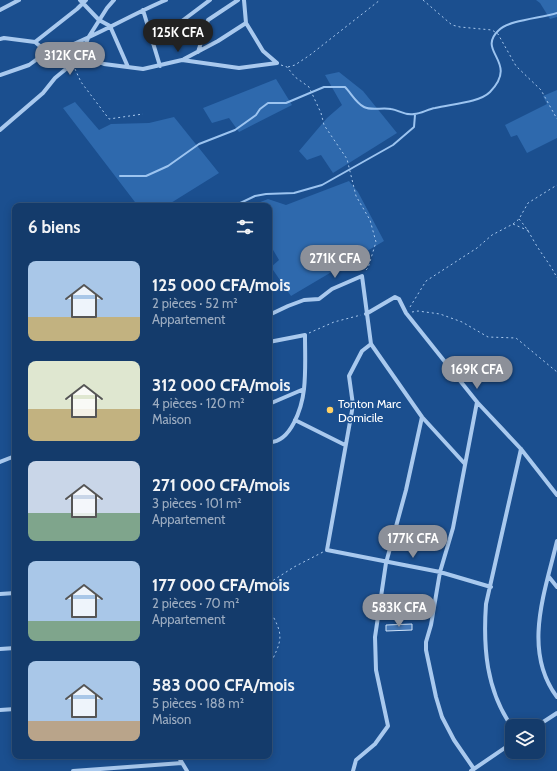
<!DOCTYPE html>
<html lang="fr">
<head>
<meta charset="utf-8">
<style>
	body { margin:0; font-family:Cabin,sans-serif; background:#214673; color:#f1f3f6; height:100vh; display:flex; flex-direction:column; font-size:15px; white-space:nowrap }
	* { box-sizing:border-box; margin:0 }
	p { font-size:13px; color:#9dadc1 }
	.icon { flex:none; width:22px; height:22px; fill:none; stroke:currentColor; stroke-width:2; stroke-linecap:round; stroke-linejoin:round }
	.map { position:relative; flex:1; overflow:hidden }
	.sheet { position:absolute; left:12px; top:203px; width:260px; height:556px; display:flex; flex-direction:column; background:#143b6b; border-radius:8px; box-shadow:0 2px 10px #0003,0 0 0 1px #33557e }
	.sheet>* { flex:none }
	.fabs { position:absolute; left:505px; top:719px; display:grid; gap:8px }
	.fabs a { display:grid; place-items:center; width:40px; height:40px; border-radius:8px; background:#143b6b; box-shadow:0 2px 10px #0003,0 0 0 1px #33557e; font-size:20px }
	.price { position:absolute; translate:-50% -34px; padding:0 9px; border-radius:14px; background:#8c9099; color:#fff; font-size:13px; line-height:26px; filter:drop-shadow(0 1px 2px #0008) }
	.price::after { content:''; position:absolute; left:50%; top:24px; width:12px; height:9px; margin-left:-6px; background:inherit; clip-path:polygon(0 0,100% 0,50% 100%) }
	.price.active { background:#222; color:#fff }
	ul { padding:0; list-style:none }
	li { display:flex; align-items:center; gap:12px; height:100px; padding:0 16px }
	li span { display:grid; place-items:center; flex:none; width:112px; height:80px; border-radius:8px; color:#555 }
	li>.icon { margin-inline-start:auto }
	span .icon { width:48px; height:48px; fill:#fffc; stroke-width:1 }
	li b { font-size:17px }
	h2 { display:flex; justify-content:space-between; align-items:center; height:48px; padding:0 16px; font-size:17px }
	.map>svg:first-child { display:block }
	.green { fill:#2e69ad }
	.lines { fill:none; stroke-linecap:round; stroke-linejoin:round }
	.stream { stroke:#9cc4f0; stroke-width:2 }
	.building { fill:#4478b7; stroke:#cfe3fa }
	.path { stroke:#a9c9ee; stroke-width:1; stroke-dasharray:2 3; stroke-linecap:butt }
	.street { stroke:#a9c9ee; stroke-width:4 }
	.poi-dot { fill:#ffd166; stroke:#1b4f8f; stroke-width:1.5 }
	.labels { text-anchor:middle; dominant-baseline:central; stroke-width:3; stroke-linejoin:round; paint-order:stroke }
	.poi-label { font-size:12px; fill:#fff; stroke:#1b4f8f; text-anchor:start }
</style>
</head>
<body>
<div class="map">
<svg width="557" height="771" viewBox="0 0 557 771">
	<rect width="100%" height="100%" fill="#1b4f8f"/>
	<path class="green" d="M536,0H557V17L550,19L540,3Z
		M339,72L363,91L397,133L333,173L321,155L307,160L299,151L327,118L342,105L325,75Z
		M276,79L292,105L239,132L229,118L212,123L203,108Z
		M557,90V138L527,153L517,135L511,137L505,125L547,104L543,96Z
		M75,102L99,130L111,124L149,123L174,117L219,173L166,206H138L63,108Z
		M349,181L358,192L384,241L291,296L271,267L279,260L269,243V206H250L268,199L286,205Z"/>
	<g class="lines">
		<path class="stream" d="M120,176H146L168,166L199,144L235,130L256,115L260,109L268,103H286L324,87H345C351,93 356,103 364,107C372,111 382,107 391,109C399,110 405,116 414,114C421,114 428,109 435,108C450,104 479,103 490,92C520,61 475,52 499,30C509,20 542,18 557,13
			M234,206L255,196L266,194L294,193L322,185L393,145L414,127L415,115"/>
	</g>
	<path class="building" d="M412,624V630L386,631V625Z"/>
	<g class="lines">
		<path class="path" d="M423,0L452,25L460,27L492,30L498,34L516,66L541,90L557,119
			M281,65L287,67L295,77L309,87L321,113L324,125L347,159L356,196L370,220L376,242L368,268L365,271
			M288,67L295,65L310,55L380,0
			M75,69L81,82L109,119L143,114
			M519,219C526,227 530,234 535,243C542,255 551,265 557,278
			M513,224L529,231
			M410,307L426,281L477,248L492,235L513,224L519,219L528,203L557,185
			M412,312L418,311L440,314L462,322L488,337L516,338L557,372
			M309,333L334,322L361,315
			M269,583L294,567L323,552
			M269,609C285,637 282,639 269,667"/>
		<path class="street" d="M80,0L99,20L110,26L128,67
			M244,0L246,23L263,51L277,63
			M0,10L19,0
			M143,10L160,66
			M150,37L174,27L210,0
			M0,39L4,38L35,42L47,52L80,55L104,64L143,69L182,60L239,68L277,63
			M35,42L77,9L86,0
			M54,52C93,38 128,16 166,0
			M198,52L208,20L238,0
			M184,59L218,41L246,23
			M0,75L29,65L47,52
			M0,130L43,93L55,78L72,64L83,52L88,38L107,8L114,0
			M366,314L395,297L399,299L406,313L477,402L521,449L557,495
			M269,315L288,306L304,300L319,299L332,289L362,276L371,344L362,351L349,376L353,405L327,550L440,572L491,587
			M269,342L305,335C305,353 306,371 304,389C302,407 291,443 269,442
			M371,344L422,417L465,464
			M269,404L304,389
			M295,420L345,445
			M0,462L15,456
			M557,541C545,592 522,650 557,697
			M549,577L557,587
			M0,594L15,593
			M0,649L15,648
			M0,710L15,709
			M537,726L557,713
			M512,727C486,690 483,647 486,604L521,449
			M178,756L187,771
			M474,769L454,740L442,717L436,697L426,650V642L431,625L440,572L453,528L477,402
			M73,771L182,763
			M353,771L356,760L375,744L388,726L376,670L375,637L386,563L406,490L422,417
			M471,771L512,743"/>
	</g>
	<circle class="poi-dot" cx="330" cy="410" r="4"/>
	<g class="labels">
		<g class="poi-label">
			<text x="338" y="403">Tonton Marc<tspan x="338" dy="14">Domicile</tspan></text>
		</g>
	</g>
</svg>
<div class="fabs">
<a><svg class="icon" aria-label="layers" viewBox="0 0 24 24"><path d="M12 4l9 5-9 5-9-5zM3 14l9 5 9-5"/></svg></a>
</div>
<b class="price active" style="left:178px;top:53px">125K CFA</b>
<b class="price" style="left:70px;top:76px">312K CFA</b>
<b class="price" style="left:335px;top:279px">271K CFA</b>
<b class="price" style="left:477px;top:390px">169K CFA</b>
<b class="price" style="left:413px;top:559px">177K CFA</b>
<b class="price" style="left:399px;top:628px">583K CFA</b>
<section class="sheet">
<h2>6 biens<svg class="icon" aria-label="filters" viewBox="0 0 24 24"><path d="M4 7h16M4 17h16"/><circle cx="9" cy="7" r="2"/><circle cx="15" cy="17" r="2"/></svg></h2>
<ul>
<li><span style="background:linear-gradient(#a9c7e8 70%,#c2b280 0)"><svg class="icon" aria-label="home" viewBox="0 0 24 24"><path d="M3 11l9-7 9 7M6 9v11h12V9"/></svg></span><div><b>125 000 CFA/mois</b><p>2 pièces · 52 m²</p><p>Appartement</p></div></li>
<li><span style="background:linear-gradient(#dfe7d0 60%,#c2b280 0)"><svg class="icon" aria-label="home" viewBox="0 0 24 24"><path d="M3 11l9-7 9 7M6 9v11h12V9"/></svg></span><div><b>312 000 CFA/mois</b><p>4 pièces · 120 m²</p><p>Maison</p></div></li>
<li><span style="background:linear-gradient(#c9d6e8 65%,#7fa58c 0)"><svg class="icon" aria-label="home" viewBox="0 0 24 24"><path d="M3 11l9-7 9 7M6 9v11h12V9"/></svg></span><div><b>271 000 CFA/mois</b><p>3 pièces · 101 m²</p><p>Appartement</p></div></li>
<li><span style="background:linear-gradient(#a9c7e8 75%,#7fa58c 0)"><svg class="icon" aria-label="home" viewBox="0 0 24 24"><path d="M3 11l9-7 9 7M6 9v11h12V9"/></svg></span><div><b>177 000 CFA/mois</b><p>2 pièces · 70 m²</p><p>Appartement</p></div></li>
<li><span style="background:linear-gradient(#a9c7e8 75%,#b9a48a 0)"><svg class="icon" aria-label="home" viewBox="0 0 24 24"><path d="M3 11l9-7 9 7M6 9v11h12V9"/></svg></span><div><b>583 000 CFA/mois</b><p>5 pièces · 188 m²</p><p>Maison</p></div></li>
</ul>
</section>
</div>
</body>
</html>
